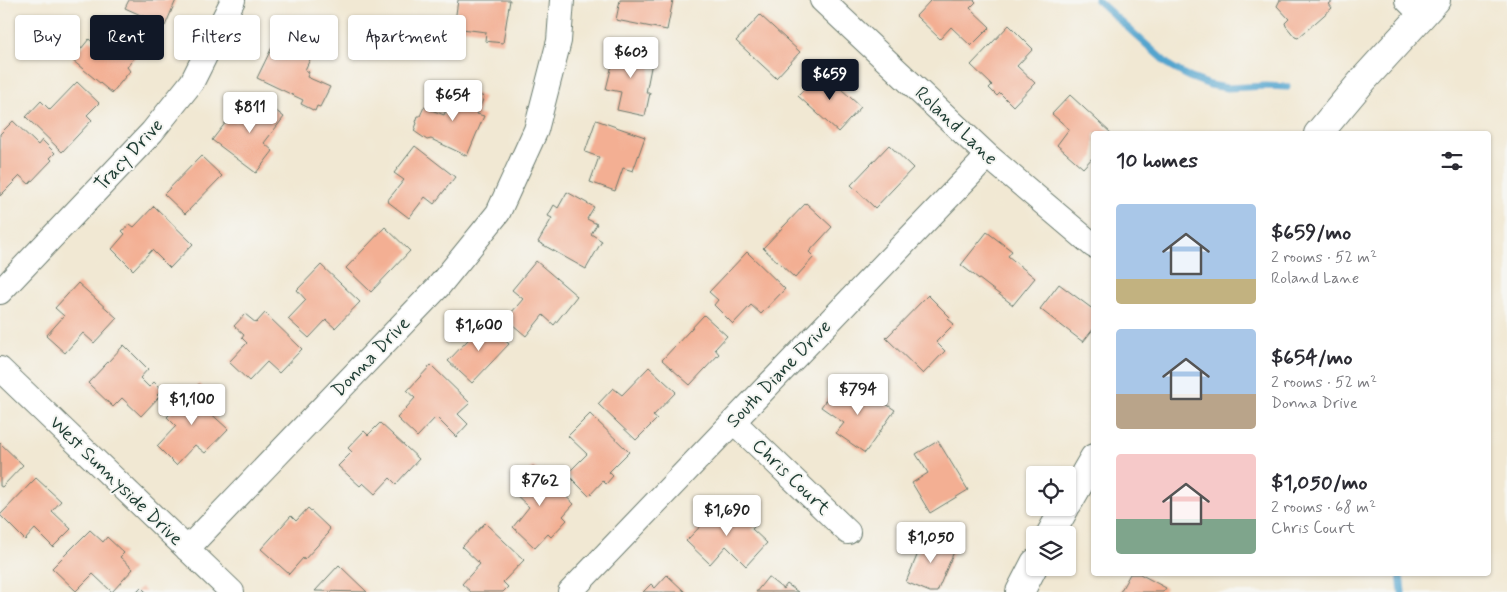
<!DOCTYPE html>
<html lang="en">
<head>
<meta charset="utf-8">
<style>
	body { margin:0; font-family:Mynerve,sans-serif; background:#f2f2f3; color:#2b2b33; height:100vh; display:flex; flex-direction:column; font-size:19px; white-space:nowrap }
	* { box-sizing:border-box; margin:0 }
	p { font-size:16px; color:#7c7c81 }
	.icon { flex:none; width:28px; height:28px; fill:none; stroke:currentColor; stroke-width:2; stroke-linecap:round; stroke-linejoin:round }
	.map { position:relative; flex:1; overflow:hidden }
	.details { position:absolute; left:1091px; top:131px; width:400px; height:445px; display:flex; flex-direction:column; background:#fff; border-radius:5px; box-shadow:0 1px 4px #0004 }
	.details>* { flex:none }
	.guide { position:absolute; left:15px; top:15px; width:475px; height:45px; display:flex; gap:10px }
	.controls { position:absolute; left:1026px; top:466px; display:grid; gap:10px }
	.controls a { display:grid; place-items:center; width:50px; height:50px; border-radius:5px; background:#fff; box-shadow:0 1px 4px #0004; font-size:25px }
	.price { position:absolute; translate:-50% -42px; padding:0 11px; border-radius:5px; background:#fff; color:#222; font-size:16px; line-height:32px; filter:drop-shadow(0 1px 2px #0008) }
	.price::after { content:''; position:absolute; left:50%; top:30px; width:15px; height:11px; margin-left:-8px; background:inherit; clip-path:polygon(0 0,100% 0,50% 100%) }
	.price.active { background:#111827; color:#fff }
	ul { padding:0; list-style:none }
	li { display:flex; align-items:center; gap:15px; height:125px; padding:0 25px }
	li span { display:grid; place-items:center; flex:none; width:140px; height:100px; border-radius:5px; color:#555 }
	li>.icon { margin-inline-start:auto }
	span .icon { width:60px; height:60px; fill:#fffc; stroke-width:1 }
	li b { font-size:21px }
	h2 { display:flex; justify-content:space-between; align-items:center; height:60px; padding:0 25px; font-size:21px }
	.pill { padding:0 18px; border-radius:5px; background:#fff; box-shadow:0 1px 4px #0004; font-size:18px; line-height:45px }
	.pill.active { background:#111827; color:#fff }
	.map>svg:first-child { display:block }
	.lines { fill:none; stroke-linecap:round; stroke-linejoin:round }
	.stream { stroke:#53a4ce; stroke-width:7 }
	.building { fill:#f3af93 }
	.minor-casing { stroke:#68796c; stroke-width:26 }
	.major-casing { stroke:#68796c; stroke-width:30 }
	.minor { stroke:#fff; stroke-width:24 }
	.major { stroke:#fff; stroke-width:28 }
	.labels { text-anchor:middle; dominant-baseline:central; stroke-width:4; stroke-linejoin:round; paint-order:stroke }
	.street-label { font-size:19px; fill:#1f3d34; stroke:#f6f6f2 }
</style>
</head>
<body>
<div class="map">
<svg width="1507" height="592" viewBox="0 0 1507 592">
	<rect width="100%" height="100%" fill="#f6f6f2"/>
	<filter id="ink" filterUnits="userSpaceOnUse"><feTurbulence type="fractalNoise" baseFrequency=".02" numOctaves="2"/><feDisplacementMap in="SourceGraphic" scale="10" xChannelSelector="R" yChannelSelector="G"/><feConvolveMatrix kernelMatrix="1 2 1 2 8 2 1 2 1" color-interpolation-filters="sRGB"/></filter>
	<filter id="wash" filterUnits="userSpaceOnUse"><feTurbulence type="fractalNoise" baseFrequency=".0096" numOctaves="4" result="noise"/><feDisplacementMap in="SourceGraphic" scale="20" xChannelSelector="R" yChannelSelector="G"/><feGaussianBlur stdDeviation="1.12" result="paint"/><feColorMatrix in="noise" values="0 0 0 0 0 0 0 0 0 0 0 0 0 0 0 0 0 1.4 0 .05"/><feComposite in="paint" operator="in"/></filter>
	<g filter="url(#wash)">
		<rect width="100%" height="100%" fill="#f1e8d3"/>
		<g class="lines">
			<path class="stream" d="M1097,0L1170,66L1189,77L1210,85L1227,88L1266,86L1287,87
				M1400,574L1402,592"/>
		</g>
		<g id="blocks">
			<path class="building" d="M129,0H176L165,26L125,8Z
				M458,0H510L503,43L485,41L486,32L454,28Z
				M620,0H673L667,30L616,20Z
				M931,0H974L976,2L970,8L990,27L971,46L951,27L940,39L916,16Z
				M1280,0H1334L1329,4L1332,8L1298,38L1295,37L1286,26L1285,23L1289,19L1277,6Z
				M760,15L800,52L776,78L736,41Z
				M120,18L148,41L127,67L130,71L112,93L72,60L89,39L97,46Z
				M1009,25L1033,49L1017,66L1035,83L1013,106L1000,93L997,96L989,88L992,85L971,65Z
				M288,26L319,40L305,70L309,72L307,77L330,87L320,107L317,106L315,111L301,104L303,100L257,78L276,39L281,41Z
				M617,45L654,52L646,93H650L645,116L617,110L621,92L606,89Z
				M821,71L861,107L838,132L798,96Z
				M77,82L99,103L87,115L92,120L62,152L26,117L41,101L50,110Z
				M456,85L484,97L477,114L484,116L467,156L431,139L427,140L414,131L417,123L416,122L418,116H420L424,107L444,115Z
				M256,95L284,117L264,143L273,151L256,173L212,140L230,117L236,122Z
				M1070,95L1112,134H1094V156L1083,168L1057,145L1069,129L1052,114Z
				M596,120L645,137L633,171L623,168L615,191L590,182L599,157L585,152Z
				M13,121L38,145L42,140L55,153L50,158L52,160L29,184L20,176L0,196V134Z
				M889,145L913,168L875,208L851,185Z
				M415,146L455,177L434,204L425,197L409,218L387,201L404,180L394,173Z
				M201,156L222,176L185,214L164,194Z
				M567,192L594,207L587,219L597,224L591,234L602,241L586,269L538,242L552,218L548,216L554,205L558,208Z
				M806,203L832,227L809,252L814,257L795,278L763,248Z
				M154,206L193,244L170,268L152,250L133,270L112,249L125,234L122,231L130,224L134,227Z
				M385,227L410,251L371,292L346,268Z
				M987,232L1012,251L1008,256L1035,278L1013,305L961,265Z
				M747,252L785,289L761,314L751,305L733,324L714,305L718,300L709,292Z
				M536,261L577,296L554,325L543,315L526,336L506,319L523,299L512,290Z
				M321,265L360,302L335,328L326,320L309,338L288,319L306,300L297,290Z
				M78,283L117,318L94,343L83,333L65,353L46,336L64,316L55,308Z
				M1059,284L1094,310V328L1083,342L1040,309Z
				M928,295L950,317L948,319L954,324L936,342L945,351L923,374L886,338Z
				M265,313L302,349L279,373L267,362L249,381L229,362L247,343L242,338L244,335L234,326L245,314L256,323Z
				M704,315L727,336L715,349L719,354L690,385L662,360Z
				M485,322L509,344L472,383L448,361Z
				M124,345L148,369L140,378L149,387L154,382L162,390L157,395L159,397L141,416L122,398L113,407L88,383Z
				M431,365L470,403L458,414L468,424L456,437L436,417L417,437L397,418L415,398L407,391Z
				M649,367L676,392L653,416L657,419L636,440L598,404L613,388L622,395Z
				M199,384L215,399L206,409L228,429L205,453L195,445L176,465L157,446L176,426L167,417Z
				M836,385L858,400L865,390L895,410L865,453L836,433L844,423L821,407Z
				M590,414L629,452L609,472L613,476L606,484L603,481L589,496L567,474L587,454L568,436Z
				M380,423L419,459L396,484L390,478L375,494L363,483L360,486L338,466L352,452L348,448L364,431L368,435Z
				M938,441L968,490L930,513L912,483L928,473L916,454Z
				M0,443L23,465L2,487L0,486Z
				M533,466L574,504L563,516L567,520L551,537L548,534L535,548L513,527L529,507L511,490Z
				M36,478L61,501L52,511L71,529L53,547L35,529L25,540L0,515Z
				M723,503L745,522L749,519L756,525L752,529L767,543L746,566L726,546L710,564L686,541Z
				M308,508L330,529L327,533L328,534L304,560L303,558L289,574L261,549L291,516L296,521Z
				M485,523L524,560L503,582L508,587L503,592H471L462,584L480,564L462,547Z
				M90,530L103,542L107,537L124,553L120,557L133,569L112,592L93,574L76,591L52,568Z
				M926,534L956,547L937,592H930L906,582Z
				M339,565L367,592L315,591Z
				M1130,574H1140L1166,588L1163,592H1120Z
				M667,575L685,592H643L651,584L655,588Z
				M768,577L783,589L787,584L798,592H756Z
				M141,587L146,592H136Z"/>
		</g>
	</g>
	<g filter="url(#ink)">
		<use href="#blocks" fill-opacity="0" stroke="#68796c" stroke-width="1"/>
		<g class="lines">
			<defs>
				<path id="minor" d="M822,0L988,156L1094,246
					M1407,0L1422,15
					M0,292L152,132L192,82L233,0
					M0,369L232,592
					M734,422L848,532
					M187,549L438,287L498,213L536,130L559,41L562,0
					M570,592L988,156"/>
				<path id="major" d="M1318,134L1364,79L1436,0
					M1068,503L1094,458
					M1050,535L1065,508
					M1020,592L1035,563"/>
			</defs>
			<use href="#minor" class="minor-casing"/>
			<use href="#major" class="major-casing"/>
			<use href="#minor" class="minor"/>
			<use href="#major" class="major"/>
		</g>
	</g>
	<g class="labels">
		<g class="street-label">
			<text transform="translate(956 126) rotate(43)">Roland Lane</text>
			<text transform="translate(129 155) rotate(-47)">Tracy Drive</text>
			<text transform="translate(371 357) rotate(-46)">Donna Drive</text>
			<text transform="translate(779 374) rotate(-46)">South Diane Drive</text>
			<text transform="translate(791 477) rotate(44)">Chris Court</text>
			<text transform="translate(116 481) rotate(44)">West Sunnyside Drive</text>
		</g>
	</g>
</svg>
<div class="controls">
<a><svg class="icon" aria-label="locate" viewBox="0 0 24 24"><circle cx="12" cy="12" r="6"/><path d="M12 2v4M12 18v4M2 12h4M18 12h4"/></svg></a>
<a><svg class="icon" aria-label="layers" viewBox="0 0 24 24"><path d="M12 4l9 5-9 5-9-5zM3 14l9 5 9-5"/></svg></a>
</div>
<b class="price" style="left:631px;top:79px">$603</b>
<b class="price active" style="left:830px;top:101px">$659</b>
<b class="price" style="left:453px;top:122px">$654</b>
<b class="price" style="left:250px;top:134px">$811</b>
<b class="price" style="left:479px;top:352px">$1,600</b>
<b class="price" style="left:858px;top:416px">$794</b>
<b class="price" style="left:192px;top:426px">$1,100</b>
<b class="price" style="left:540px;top:507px">$762</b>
<b class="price" style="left:727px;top:537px">$1,690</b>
<b class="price" style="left:931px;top:564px">$1,050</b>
<div class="guide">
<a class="pill">Buy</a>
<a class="pill active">Rent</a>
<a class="pill">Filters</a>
<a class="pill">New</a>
<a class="pill">Apartment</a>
</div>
<section class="details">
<h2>10 homes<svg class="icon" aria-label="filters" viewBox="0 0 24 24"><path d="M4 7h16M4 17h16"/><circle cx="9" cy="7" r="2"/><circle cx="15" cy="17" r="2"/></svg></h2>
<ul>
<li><span style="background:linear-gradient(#a9c7e8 75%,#c2b280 0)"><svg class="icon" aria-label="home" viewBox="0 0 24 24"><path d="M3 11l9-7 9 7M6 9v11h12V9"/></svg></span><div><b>$659/mo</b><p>2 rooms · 52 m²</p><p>Roland Lane</p></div></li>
<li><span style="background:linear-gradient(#a9c7e8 65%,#b9a48a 0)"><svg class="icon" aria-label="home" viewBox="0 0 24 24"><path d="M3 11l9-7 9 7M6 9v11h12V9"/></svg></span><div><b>$654/mo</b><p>2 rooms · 52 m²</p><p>Donna Drive</p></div></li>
<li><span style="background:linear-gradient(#f6c9c9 65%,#7fa58c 0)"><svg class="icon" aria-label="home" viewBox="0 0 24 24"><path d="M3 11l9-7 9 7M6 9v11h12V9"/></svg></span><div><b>$1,050/mo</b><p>2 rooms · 68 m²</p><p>Chris Court</p></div></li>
</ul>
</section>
</div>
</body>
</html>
